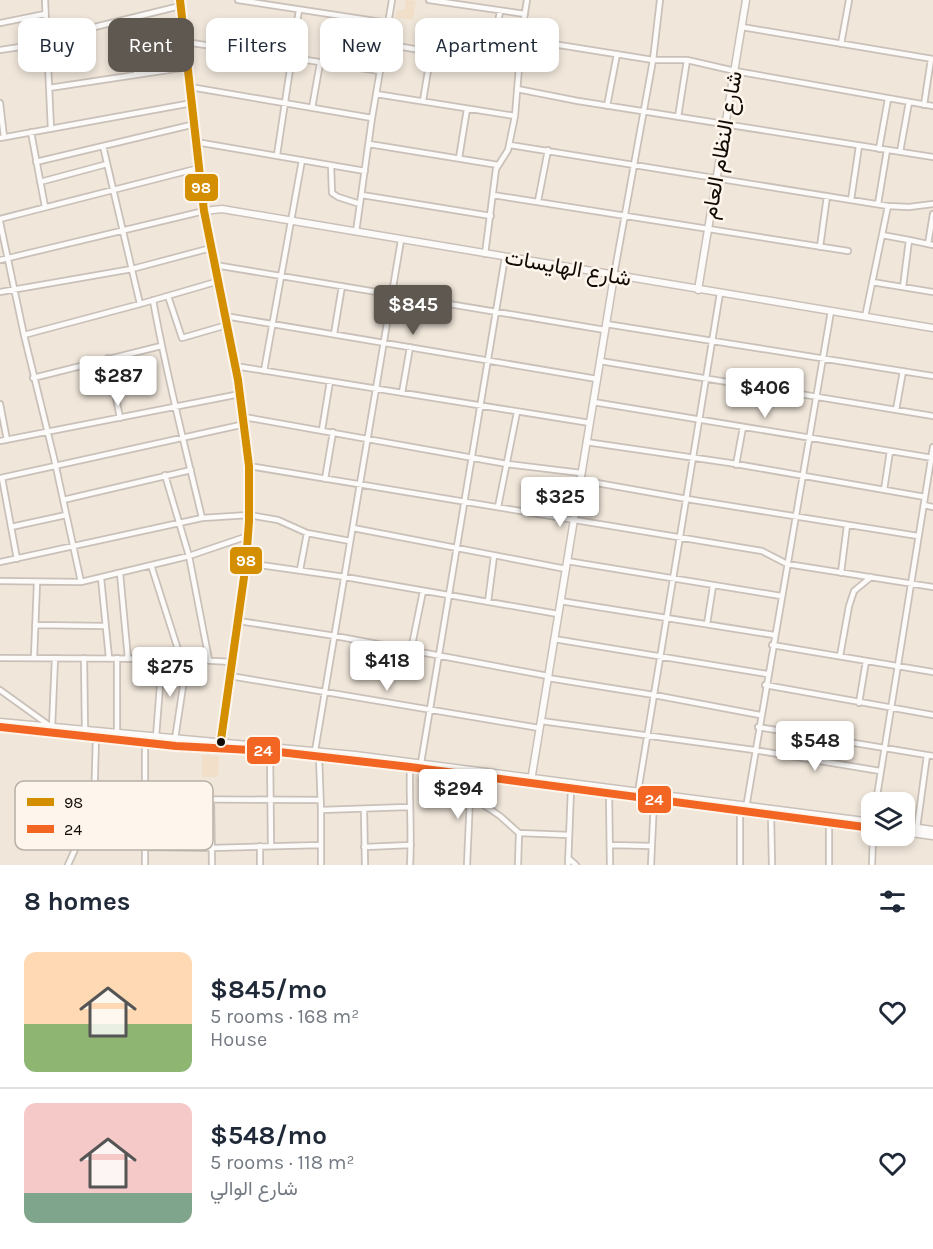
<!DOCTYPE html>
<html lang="en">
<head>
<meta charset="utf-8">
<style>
	body { margin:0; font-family:Karla,Vazirmatn,sans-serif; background:#f2f2f3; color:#1f2937; height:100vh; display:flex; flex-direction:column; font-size:22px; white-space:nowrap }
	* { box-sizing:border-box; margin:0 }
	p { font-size:20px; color:#747a83 }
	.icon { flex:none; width:33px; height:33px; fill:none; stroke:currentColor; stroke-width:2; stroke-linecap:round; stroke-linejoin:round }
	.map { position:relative; height:865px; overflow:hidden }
	.panel { display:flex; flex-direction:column; background:#fff; flex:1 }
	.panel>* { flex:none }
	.top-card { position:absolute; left:18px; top:18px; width:600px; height:54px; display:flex; gap:12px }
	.fabs { position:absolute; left:861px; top:792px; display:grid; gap:12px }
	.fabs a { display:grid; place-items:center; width:54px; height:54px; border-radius:12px; background:#fff; box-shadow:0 3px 9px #0003; font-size:30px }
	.price { position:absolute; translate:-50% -51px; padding:0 14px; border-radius:6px; background:#fff; color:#222; font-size:20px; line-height:39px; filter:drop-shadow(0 2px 3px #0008) }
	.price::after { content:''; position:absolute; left:50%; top:36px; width:18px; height:14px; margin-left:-9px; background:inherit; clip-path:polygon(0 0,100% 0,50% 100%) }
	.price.selected { background:#5f5850; color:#fff }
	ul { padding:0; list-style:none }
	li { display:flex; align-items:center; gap:18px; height:150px; padding:0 24px }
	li+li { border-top:2px solid #e0e1e3 }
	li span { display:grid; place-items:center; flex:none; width:168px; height:120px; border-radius:12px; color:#555 }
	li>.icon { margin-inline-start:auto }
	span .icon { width:72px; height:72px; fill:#fffc; stroke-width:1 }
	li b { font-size:26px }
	h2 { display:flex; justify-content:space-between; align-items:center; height:72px; padding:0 24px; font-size:26px }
	.tag { padding:0 21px; border-radius:12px; background:#fff; box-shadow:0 3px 9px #0003; font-size:21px; line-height:54px }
	.tag.selected { background:#5f5850; color:#fff }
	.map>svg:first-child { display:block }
	.built { fill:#f1dfca }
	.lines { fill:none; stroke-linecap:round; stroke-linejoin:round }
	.minor-casing { stroke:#c9c1b9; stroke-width:8 }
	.tertiary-casing { stroke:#c9c1b9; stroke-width:9 }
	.minor { stroke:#fdfbf9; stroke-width:4.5 }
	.tertiary { stroke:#fdfbf9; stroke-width:6 }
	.bus-1-casing { stroke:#fef6ed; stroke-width:12 }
	.bus-2-casing { stroke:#fef6ed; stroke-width:12 }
	.bus-1 { stroke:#d48f01; stroke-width:8 }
	.bus-2 { stroke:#f26522; stroke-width:8 }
	.bus-dot { fill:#110b05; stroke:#fef6ed; stroke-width:2 }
	.labels { text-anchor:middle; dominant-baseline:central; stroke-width:5; stroke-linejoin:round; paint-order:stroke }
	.street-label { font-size:22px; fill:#110b05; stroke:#fef6ed }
	.key { fill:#fef6ed; stroke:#b7b0a7; stroke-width:1.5 }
	.key-label { font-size:16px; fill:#110b05 }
	.line-badge { stroke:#fef6ed; stroke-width:2 }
	.badge-label { font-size:16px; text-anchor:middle; font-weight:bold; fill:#fff }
</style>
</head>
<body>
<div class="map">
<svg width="933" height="865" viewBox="0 0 933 865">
	<rect width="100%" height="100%" fill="#f0e6da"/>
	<path class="built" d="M406,0L416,1L413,20L396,17L397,10H404Z
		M202,755L219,756L218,777H202Z"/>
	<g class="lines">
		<defs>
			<path id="minor" d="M45,0L51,129
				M238,0L388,23
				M429,0L525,14
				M120,21L137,74
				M0,23L45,14
				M742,27L933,59
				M46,39L180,6
				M522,39L653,60H687L735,71L933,106
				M185,42L380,71
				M385,44L519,67
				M841,44L849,0
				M0,50L46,43
				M491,63L500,11
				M190,87L372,118
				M49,88L188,67
				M517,89L578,101L933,157
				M376,94L515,116
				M423,101L431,52
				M0,103L4,137
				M924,105L931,59
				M607,106L617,54
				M312,108L320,63
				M678,117L687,60
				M31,132L45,207
				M0,138L192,103
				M196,142L365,171
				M369,144L498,165
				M510,145L888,206L909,207L933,204
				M103,146L140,304
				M879,149L888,99
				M900,152L909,102
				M277,155L299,10
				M459,158L467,109
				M36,162L195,124
				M331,165L332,193L338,197L360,204
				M40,182L107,164
				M362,195L491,216
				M493,195L848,251
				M851,200L859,146
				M538,201L548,150
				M878,204L887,150
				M0,219L199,168
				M0,222L24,335L54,458L81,582
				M356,232L372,118L392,0
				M882,235L909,240
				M928,244L933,214
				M820,247L827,196
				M485,254L496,169L508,150L515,116L522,31L527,0
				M0,260L204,211
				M215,265L605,330
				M614,275L653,60L660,0
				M872,282L933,292
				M903,287L909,240L933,245
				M0,292L132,269L211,248
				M168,296L182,338L227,325
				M153,300C166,374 185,446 202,518
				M225,316L597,379
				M865,317L888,206
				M606,324L933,376
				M334,334L342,286
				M24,335L140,304L219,281
				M108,358L120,418
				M600,361L933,416
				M235,366L590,423
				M264,371L302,160
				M33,378L161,346
				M402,393L410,347
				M593,402L933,458
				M0,404L7,440
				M896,410L903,371
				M244,417L507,464L581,473
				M322,430L330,381
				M0,441L240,394
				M586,442L730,463L925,497
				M736,465L743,427
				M249,466L762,551L787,564L933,587
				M165,475L189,556L209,660
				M0,478L245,424
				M2,478L17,559
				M325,479L333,432
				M580,480L687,499L918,536
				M884,490L890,451
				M63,500L191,470
				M924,505L933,507
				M498,507L517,412
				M11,527L66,515
				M353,528L566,569
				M567,561L781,596
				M0,562L202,518L249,515L278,520L307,533L350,541
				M246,563L345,577L558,614
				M151,565L181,659
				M300,570L307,533
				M120,573L128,659
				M841,573L847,525
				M101,578L109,658
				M0,581L81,582L189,556L248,536
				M560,601L774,635
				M488,602L494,556
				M239,621L335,636L548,676
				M707,624L713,586
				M35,625L105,626
				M554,639L767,674
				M772,645L933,672
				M411,650L423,591
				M840,656L849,606L854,591L871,577
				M0,658L181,659L232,662
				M34,658L37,582
				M84,658L85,730
				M117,658V734
				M230,676L539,728
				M548,678L654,695L760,715
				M765,685L933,715
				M0,690L50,726
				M859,703L866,661
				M541,721L754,750L880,771
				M758,727L933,756
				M52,728L55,658
				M156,737L162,660
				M175,739L187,660
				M270,751L271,845
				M315,751L401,240
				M319,756L321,810V865
				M818,761L822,737
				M421,763L505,257
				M410,767C409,800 412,832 410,865
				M638,792L720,293
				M609,793L610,865
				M470,796L500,816L519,833L518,865
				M144,799L320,800
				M211,799L212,865
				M876,802L933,447
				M746,808L831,311
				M321,810L408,807
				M364,810L365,865
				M740,811V865
				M771,815L772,865
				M90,819L144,822
				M917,828L927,755
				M519,833L569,835
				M610,845L652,846
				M260,846V865
				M145,847L212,848L321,845
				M364,847L411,845
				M568,858L576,865
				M68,865L94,807L96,737
				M145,865V743
				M467,865L471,775
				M568,865L571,789
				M651,865L654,800
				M829,865V822
				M872,865L873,836"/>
			<path id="tertiary" d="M180,0L204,211L238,380L249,466V521L246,563L220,745
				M204,211L222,209L933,328
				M698,290L746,0
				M0,722L355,755L872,822
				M0,727L176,746L270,751L410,767L872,828
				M531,781L614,276
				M904,826L933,830
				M904,832L933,836"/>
		</defs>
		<use href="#minor" class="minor-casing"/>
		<use href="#tertiary" class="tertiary-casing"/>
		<use href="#minor" class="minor"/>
		<use href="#tertiary" class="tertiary"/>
		<defs>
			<path id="bus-1" d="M180,0L204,211L238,380L249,466V521L246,563L220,747"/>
			<path id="bus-2" d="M0,727L176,746L270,751L410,767L872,828"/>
		</defs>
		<use href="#bus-1" class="bus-1-casing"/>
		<use href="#bus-2" class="bus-2-casing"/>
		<use href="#bus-1" class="bus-1"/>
		<use href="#bus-2" class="bus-2"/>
	</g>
	<circle class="bus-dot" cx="221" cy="742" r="5"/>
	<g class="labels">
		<g class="street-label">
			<text transform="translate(722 145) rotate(-80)">شارع النظام العام</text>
			<text transform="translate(568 268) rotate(10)">شارع الهايسات</text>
		</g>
	</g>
	<rect x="15" y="781" width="198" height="69" rx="9" class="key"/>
	<rect x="27" y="798" width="27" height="8" fill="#d48f01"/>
	<rect x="27" y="825" width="27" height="8" fill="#f26522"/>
	<g class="key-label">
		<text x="64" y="808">98</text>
		<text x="64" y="835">24</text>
	</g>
	<g class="line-badge">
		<rect x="184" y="173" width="35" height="29" rx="6" fill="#d48f01"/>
		<rect x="229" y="546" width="34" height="29" rx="6" fill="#d48f01"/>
		<rect x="246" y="736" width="35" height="29" rx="6" fill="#f26522"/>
		<rect x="637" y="785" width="35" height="29" rx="6" fill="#f26522"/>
	</g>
	<g class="badge-label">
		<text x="201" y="193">98</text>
		<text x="246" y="566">98</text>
		<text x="263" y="756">24</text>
		<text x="654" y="805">24</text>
	</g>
</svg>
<div class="fabs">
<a><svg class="icon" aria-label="layers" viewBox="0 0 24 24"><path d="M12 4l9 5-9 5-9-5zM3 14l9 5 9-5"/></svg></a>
</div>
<b class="price selected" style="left:413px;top:336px">$845</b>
<b class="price" style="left:118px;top:407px">$287</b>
<b class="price" style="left:765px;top:419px">$406</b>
<b class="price" style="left:560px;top:528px">$325</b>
<b class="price" style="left:387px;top:692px">$418</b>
<b class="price" style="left:170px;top:698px">$275</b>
<b class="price" style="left:815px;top:772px">$548</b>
<b class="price" style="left:458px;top:820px">$294</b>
<div class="top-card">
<a class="tag">Buy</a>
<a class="tag selected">Rent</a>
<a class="tag">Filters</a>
<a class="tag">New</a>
<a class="tag">Apartment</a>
</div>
</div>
<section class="panel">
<h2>8 homes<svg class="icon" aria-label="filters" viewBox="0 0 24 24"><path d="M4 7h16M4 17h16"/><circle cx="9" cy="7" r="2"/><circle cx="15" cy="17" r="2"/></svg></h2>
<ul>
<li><span style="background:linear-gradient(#ffd9b3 60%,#8fb573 0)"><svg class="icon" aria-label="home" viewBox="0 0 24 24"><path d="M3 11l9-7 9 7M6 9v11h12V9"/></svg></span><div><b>$845/mo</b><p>5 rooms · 168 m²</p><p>House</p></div><svg class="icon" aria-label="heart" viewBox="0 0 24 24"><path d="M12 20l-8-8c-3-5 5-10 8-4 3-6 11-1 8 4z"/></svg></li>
<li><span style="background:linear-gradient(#f6c9c9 75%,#7fa58c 0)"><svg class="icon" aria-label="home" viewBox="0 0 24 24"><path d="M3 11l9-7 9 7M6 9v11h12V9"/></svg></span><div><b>$548/mo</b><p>5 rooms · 118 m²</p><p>شارع الوالي</p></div><svg class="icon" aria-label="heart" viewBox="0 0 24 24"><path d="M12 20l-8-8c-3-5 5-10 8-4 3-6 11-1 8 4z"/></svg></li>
</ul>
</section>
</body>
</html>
